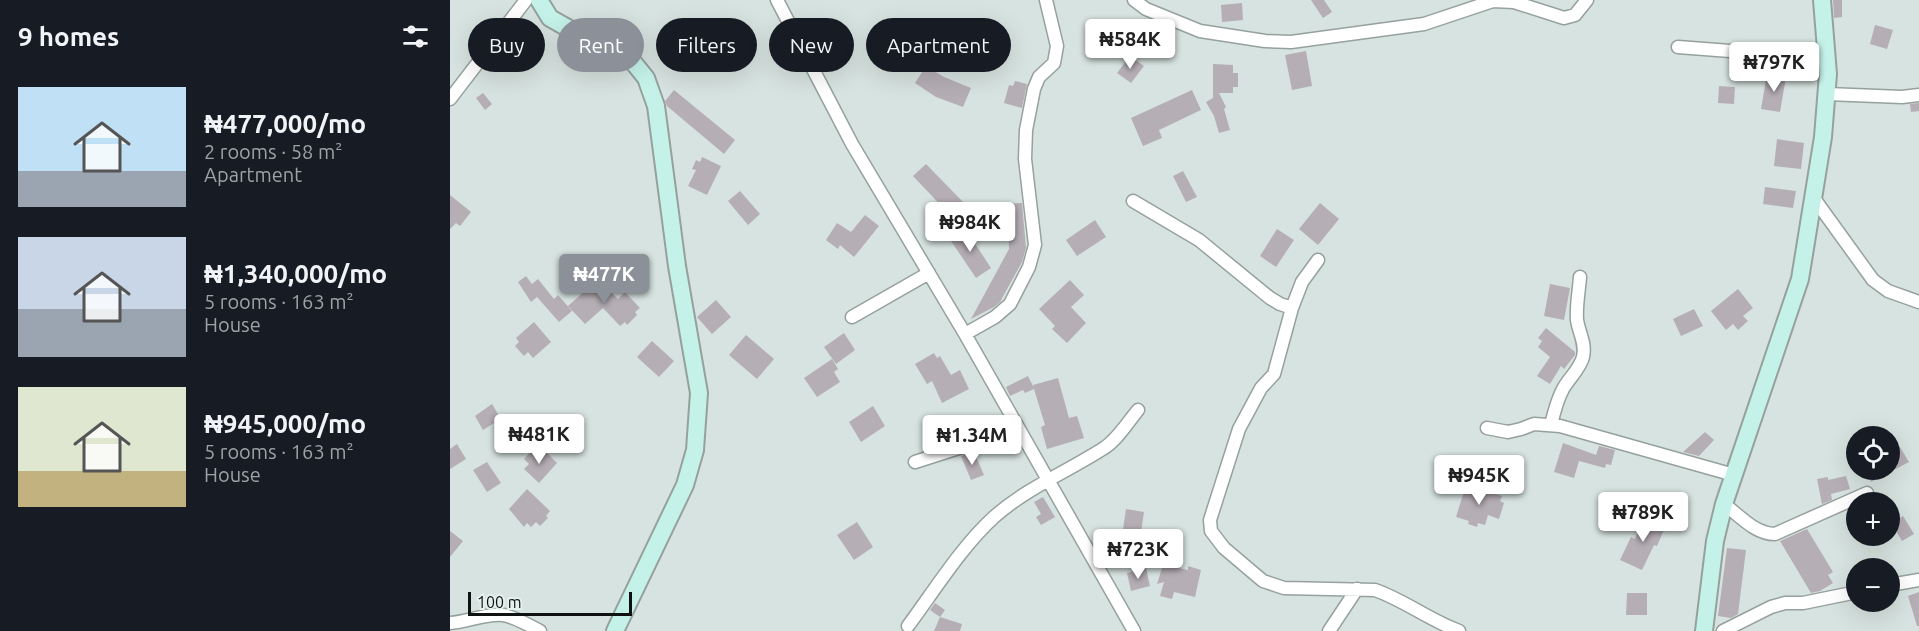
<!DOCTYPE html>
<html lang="en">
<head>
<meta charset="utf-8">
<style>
	body { margin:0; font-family:Ubuntu,sans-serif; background:#20242c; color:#f1f3f6; height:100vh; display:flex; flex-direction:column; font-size:22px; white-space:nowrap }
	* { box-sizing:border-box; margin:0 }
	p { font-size:20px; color:#9ea1a6 }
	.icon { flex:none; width:33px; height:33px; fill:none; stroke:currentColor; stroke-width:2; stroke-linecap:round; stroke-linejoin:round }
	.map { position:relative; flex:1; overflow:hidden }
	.panel { display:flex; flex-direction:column; background:#171b24; width:450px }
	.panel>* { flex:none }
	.guide { position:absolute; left:18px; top:18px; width:570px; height:54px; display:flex; gap:12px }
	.fabs { position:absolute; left:1396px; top:426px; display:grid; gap:12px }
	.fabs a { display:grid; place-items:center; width:54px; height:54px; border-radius:50%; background:#171b24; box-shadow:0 6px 24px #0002; font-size:30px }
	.scale { position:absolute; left:18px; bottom:15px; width:164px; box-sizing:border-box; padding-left:6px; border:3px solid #0e1211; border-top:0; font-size:16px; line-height:21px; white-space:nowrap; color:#0e1211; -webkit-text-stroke:4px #e4f0ed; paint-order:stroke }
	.price { position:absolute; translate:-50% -51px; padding:0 14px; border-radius:6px; background:#fff; color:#222; font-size:20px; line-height:39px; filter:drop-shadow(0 2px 3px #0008) }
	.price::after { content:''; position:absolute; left:50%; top:36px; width:18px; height:14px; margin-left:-9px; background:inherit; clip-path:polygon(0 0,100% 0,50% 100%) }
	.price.selected { background:#8c9099; color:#fff }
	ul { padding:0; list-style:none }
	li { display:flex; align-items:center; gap:18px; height:150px; padding:0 18px }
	li span { display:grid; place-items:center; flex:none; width:168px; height:120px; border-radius:0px; color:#555 }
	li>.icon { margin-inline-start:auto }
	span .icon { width:72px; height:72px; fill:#fffc; stroke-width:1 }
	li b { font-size:26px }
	h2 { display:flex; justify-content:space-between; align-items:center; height:72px; padding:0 18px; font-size:26px }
	.chip { padding:0 21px; border-radius:27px; background:#171b24; box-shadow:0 6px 24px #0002; font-size:21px; line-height:54px }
	.chip.selected { background:#8c9099; color:#fff }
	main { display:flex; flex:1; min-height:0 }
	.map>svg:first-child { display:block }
	.building { fill:#b6aeb5 }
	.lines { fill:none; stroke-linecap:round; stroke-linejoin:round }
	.street-casing { stroke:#96a19e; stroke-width:15 }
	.secondary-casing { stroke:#96a19e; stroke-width:20 }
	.street { stroke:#fff; stroke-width:12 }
	.secondary { stroke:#c4f1e8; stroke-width:16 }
</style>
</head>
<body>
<main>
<section class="panel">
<h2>9 homes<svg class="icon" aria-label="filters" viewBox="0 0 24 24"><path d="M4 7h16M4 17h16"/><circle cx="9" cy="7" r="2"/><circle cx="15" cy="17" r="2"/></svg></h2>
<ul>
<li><span style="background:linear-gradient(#bfe0f5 70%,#9aa5b1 0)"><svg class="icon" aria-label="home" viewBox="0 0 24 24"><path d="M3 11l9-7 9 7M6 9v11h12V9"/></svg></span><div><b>₦477,000/mo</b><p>2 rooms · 58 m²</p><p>Apartment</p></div></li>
<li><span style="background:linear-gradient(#c9d6e8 60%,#9aa5b1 0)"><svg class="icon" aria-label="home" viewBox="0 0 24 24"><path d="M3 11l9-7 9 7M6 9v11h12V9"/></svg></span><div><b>₦1,340,000/mo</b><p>5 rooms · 163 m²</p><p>House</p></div></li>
<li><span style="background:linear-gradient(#dfe7d0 70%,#c2b280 0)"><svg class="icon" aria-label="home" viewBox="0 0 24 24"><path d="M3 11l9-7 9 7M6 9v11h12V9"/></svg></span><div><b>₦945,000/mo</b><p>5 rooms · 163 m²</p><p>House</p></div></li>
</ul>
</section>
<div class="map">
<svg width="1469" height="631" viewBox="0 0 1469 631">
	<rect width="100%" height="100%" fill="#d7e3e0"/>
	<path class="building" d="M861,0H874L882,12L873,18Z
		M1383,0H1392V17L1384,18Z
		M792,3L793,20L772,22L771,5Z
		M1425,25L1443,30L1437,49L1420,44Z
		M71,30L91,44L80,64L59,49Z
		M856,51L862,86L842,90L835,55Z
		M680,56L694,66L681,83L667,73Z
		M763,64L783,65V73H788V87H783V93H769L776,107L774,109L780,130L769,133L764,116L756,102L763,98Z
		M479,68L494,77L521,88L513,107L486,97L465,83L474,69L477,71Z
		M1317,74L1336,77L1330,112L1311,109Z
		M565,81L577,84L572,108L554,103L559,85L563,86Z
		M1269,86L1285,87L1284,104L1268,103Z
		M224,90L285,140L274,154L217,106L215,101Z
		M742,90L751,110L709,130L712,138L693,146L681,118Z
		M33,93L42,104L35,110L26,98Z
		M1469,103V111L1461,112L1460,104Z
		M1327,139L1354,143L1351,169L1324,166Z
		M252,157L271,166L257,195L238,186L246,170L242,169L246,160L250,162Z
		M476,164L513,202L500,215L463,176Z
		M733,171L747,197L736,202L723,176Z
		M1315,187L1346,191L1343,208L1313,204Z
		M290,191L310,214L298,225L278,201Z
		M0,195L21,212L10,226L6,223L0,229Z
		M572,203L576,248L572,262L550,302L544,307L521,319L559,249L558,218L512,220L511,205Z
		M870,203L889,219L868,245L849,229Z
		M415,215L429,226L404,257L390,245L388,249L376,240L387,223L401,232Z
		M645,220L656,237L627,256L616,240Z
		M514,227L541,268L526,278L499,238Z
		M827,229L844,240L826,267L810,256Z
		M76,276L82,284L88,279L104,299L108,295L122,311L109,322L87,297L81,302L68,282Z
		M620,280L634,295L621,307L636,323L617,343L602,329L605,326L589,309Z
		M149,281L168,299L175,292L190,308L185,312L187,315L177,325L175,322L170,326L153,308L135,324L118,306L136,290L138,292Z
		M1100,284L1120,288L1114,320L1094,316Z
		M1288,289L1303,308L1293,316L1298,321L1288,330L1283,324L1276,330L1261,311Z
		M266,300L281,317L262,334L247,317Z
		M1244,309L1253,326L1231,336L1223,319Z
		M84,322L101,342L83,358L78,352L74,356L65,346L69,342L66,338Z
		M1096,328L1125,352V355L1114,369L1111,366L1100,384L1087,376L1100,357L1088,347L1092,341L1088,338Z
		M394,333L405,350L386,364L374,347Z
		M296,335L324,359L307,379L279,355Z
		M202,341L224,361L209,377L187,357Z
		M484,353L487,358L490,356L501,375L510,370L519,389L492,403L482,381L477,384L465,364Z
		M382,359L388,369L384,372L390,382L367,397L354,378Z
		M578,376L584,388L583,385L608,378L619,418L627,416L634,438L597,449L591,427L595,425L584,389L575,393L573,390L560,396L556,387Z
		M42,404L51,419L33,430L25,416Z
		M423,406L435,426L411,442L399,422Z
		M1255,432L1264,440L1249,456L1233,452Z
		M1113,443L1146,455L1149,446L1165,450L1161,465L1156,464L1155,468L1129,461L1124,478L1104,472Z
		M7,444L16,459L0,469V449Z
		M1450,447L1459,462L1421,482L1414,470H1440V452Z
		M83,449L89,454L93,449L107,463L89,483L74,469L79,464L74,459Z
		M524,452L534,475L521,480L511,456Z
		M37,462L51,483L37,492L23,470Z
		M1396,476L1400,489L1381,494L1382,500L1372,504L1367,479L1378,477V480Z
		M1016,485L1052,496L1050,501L1054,503L1049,519L1038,515L1035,525L1028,523L1027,527L1018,524L1019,521L1006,517Z
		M77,489L100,511L96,516L98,518L90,526L86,522L81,527L77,523L74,527L59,509Z
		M593,497L605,517L591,525L586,517L591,514L584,502Z
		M676,509L694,512L690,539L672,536Z
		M1195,516L1216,525L1207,546L1204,545L1192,570L1170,560L1181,537L1185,539Z
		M1453,516L1464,534L1452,541L1441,523Z
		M407,522L423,547L404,560L387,535Z
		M1357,529L1383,572L1378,575L1383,583L1370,591L1361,593L1330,541Z
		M0,531L13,541L0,557Z
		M1277,548L1296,550L1288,614L1281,618L1268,616Z
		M716,565L738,570V566L751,570L745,597L724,592L722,599L710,596L714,582L707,584L712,568H715Z
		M696,568L700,586L681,591L677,573Z
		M1469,592V626H1467L1458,596Z
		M1177,593H1197V615H1176Z
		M485,603L495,610L490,617L512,624L510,631H484L490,617L480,610Z"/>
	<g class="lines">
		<defs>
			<path id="street" d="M327,0L402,144L515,334L684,631
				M684,0L696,9L750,31L815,41L841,42L974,24L1043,1L1064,2L1114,18L1125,15L1137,0
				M1228,47L1293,52H1377
				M1377,94L1452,97L1469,95
				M0,99L76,0
				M1363,197L1423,280L1438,291L1469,302
				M683,201L749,240L820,298L830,304L842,308
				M868,260L852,282L842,308L824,374L811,388L789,429L760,520L761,531L774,548L813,581L834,588L925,590C954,600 979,620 1009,631
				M402,317L479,273
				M515,334L545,317L560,304L579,267L585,245L575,159L576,130L584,89L589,77L604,63L607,46L596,0
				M1101,425C1104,412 1107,400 1113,389C1119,378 1130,369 1133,357C1136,343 1129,333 1127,320C1126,305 1129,291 1130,277
				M1037,428L1058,432L1071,429L1084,424L1110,426L1284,475
				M465,462L568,429
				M1274,504C1290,516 1305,534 1325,534L1417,493
				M1440,585L1469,580
				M0,623C16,622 38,613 53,615C66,617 78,625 90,631
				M458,626C484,591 512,546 544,517C578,487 617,472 654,448C667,440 678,422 688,410
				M879,631L907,589
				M1273,631L1321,607L1335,603H1353L1407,592"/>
			<path id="secondary" d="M89,0L100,18L148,45L183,62L196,78L206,106L227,266L249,393L245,450L235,485L165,631
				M1254,631L1265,541L1274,504L1350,279L1373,137L1378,74L1372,0"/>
		</defs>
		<use href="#street" class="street-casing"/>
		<use href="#secondary" class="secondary-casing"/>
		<use href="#street" class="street"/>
		<use href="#secondary" class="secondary"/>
	</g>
</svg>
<div class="fabs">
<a><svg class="icon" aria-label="locate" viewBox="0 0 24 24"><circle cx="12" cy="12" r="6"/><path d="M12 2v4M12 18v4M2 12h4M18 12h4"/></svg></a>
<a>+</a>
<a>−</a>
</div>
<div class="scale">100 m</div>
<b class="price" style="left:680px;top:70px">₦584K</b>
<b class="price" style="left:1324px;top:93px">₦797K</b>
<b class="price" style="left:520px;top:253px">₦984K</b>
<b class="price selected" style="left:154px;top:305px">₦477K</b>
<b class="price" style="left:89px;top:465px">₦481K</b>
<b class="price" style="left:522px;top:466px">₦1.34M</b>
<b class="price" style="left:1029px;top:506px">₦945K</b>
<b class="price" style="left:1193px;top:543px">₦789K</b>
<b class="price" style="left:688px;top:580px">₦723K</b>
<div class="guide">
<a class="chip">Buy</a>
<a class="chip selected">Rent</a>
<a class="chip">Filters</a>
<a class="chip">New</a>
<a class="chip">Apartment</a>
</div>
</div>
</main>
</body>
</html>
